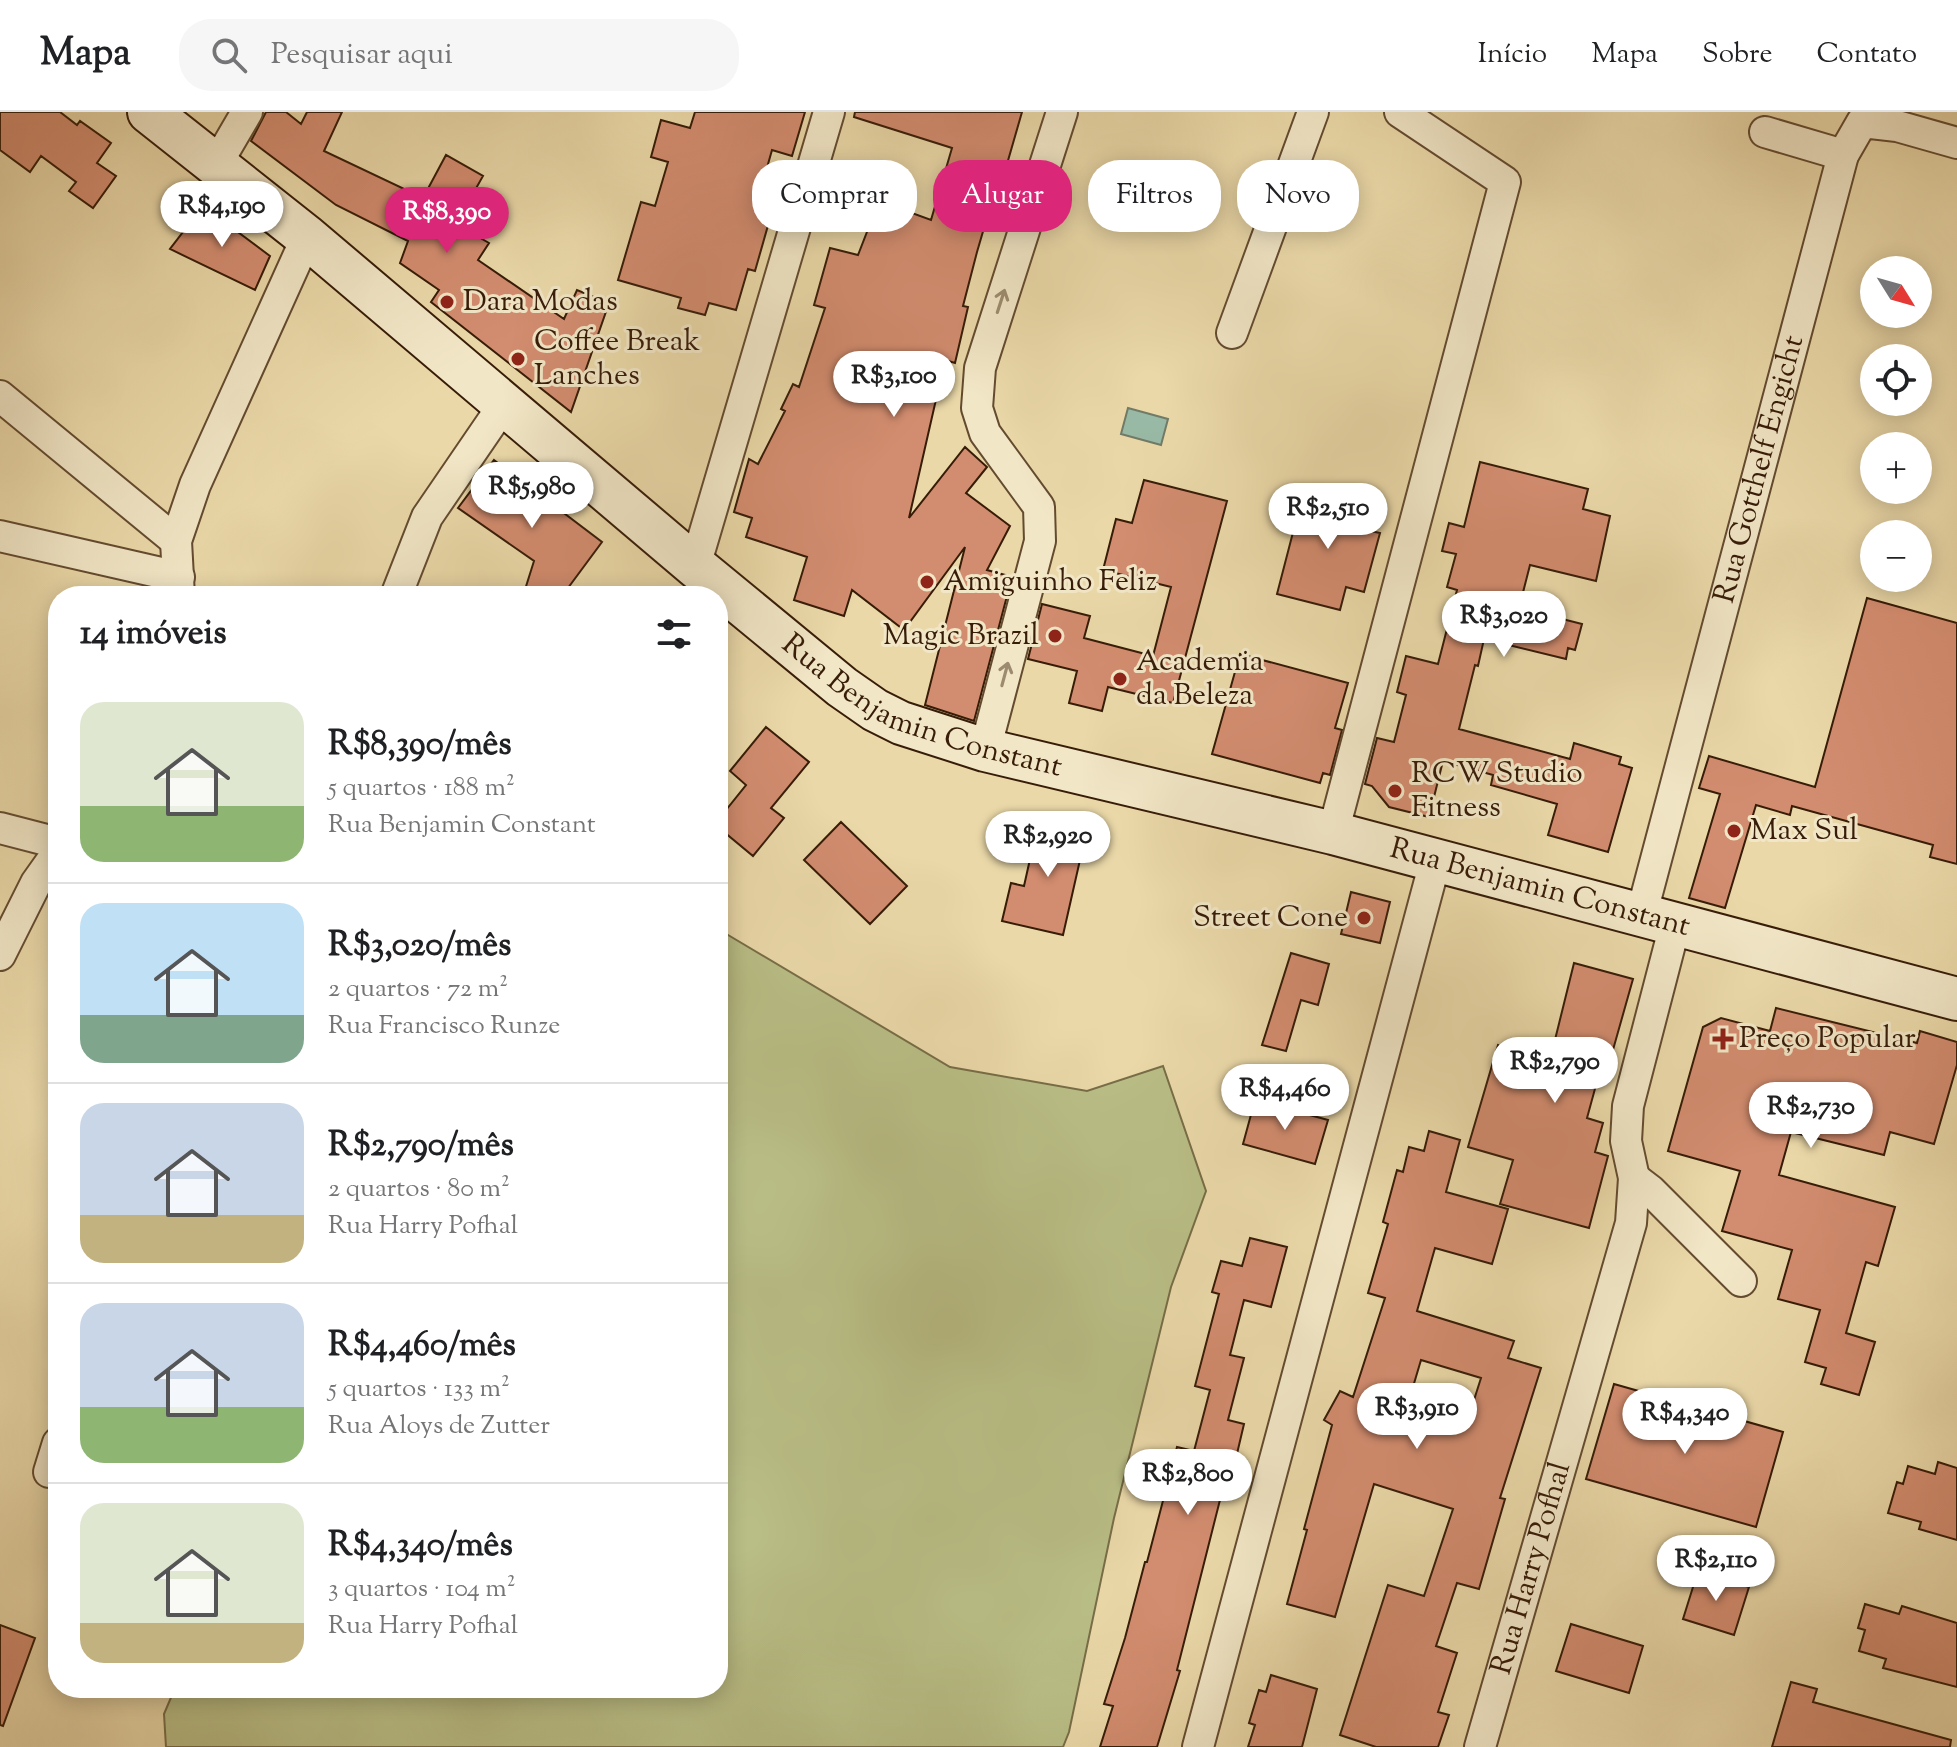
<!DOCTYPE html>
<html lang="pt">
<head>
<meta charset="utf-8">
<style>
	body { margin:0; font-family:"Sorts Mill Goudy",serif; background:#f6f6f6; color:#202124; height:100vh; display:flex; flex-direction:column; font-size:30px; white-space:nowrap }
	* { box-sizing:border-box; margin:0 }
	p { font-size:26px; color:#757577 }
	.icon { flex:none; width:44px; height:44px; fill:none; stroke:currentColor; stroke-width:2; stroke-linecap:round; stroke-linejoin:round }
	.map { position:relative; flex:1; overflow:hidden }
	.panel { position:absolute; left:48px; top:474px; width:680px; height:1112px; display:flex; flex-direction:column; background:#fff; border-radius:32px; box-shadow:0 4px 20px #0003 }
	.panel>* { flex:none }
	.top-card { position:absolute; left:752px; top:48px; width:760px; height:72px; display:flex; gap:16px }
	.needle { width:52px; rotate:127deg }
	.tools { position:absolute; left:1860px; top:144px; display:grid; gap:16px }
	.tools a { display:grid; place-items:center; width:72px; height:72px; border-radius:50%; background:#fff; box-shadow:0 4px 20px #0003; font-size:40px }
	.price { position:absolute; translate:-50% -68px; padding:0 18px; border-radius:28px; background:#fff; color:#222; font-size:26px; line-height:52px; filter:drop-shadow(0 2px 4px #0008) }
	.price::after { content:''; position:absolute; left:50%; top:48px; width:24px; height:18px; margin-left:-12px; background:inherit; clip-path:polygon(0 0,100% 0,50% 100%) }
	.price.selected { background:#db2777; color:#fff }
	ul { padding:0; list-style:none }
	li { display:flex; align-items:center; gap:24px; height:200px; padding:0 32px }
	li+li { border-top:2px solid #e0e0e0 }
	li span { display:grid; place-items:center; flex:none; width:224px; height:160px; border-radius:24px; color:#555 }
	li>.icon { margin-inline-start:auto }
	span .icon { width:96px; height:96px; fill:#fffc; stroke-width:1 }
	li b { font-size:34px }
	h2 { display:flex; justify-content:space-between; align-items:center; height:96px; padding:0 32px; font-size:34px }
	.pill { padding:0 28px; border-radius:32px; background:#fff; box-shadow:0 4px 20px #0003; font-size:28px; line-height:72px }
	.pill.selected { background:#db2777; color:#fff }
	header { display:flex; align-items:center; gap:48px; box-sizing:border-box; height:112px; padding:0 40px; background:#fff; border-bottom:2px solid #e0e0e0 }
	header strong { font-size:38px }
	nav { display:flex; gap:44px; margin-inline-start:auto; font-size:28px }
	.search { width:560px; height:72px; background:#f6f6f6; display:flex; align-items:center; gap:20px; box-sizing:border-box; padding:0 28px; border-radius:32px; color:#757577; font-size:30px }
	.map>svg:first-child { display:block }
	.green { fill:#b9be86; stroke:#786d47; stroke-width:2 }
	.water { fill:#98baa6; stroke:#717b67; stroke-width:2 }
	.building { fill:#d28c6f; stroke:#371c08; stroke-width:2; fill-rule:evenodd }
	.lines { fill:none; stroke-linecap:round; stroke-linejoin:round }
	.street-casing { stroke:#644b30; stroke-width:34 }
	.secondary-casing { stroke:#371c08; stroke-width:46 }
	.street { stroke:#f1e6c6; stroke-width:30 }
	.secondary { stroke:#f1e6c6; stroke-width:42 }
	.oneway { stroke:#9d8b70 }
	.poi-dot { fill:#8f2418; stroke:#f1e6c6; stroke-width:3 }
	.labels { text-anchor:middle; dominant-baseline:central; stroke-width:6; stroke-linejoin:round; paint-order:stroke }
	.poi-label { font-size:30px; fill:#371c08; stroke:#f1e6c6; text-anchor:start }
	.street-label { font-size:30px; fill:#371c08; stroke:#f1e6c6 }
</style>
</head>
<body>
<header>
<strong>Mapa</strong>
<div class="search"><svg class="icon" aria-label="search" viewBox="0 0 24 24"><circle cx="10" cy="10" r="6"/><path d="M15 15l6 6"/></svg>Pesquisar aqui</div>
<nav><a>Início</a><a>Mapa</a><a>Sobre</a><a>Contato</a></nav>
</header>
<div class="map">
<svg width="1957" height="1635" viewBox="0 0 1957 1635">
	<rect width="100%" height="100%" fill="#ead8a8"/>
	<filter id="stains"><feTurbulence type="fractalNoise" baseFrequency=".0025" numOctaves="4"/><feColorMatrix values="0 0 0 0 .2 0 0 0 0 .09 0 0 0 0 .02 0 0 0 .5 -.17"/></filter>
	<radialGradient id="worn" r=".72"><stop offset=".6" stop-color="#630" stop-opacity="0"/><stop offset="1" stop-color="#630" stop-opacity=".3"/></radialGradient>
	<path class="green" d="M718,817L950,955L1087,979L1163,954L1206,1079L1171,1175L1114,1406L1069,1620L1063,1635H166L164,1602L175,1576H718Z"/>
	<path class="water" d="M1128,296L1168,307L1161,333L1121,322Z"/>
	<path class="building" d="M0,0H60L77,13L80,9L111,31L97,51L116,64L93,96L69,79L76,70L41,44L30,60L0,38Z
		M266,0H286L301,12L307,0H342L324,39L423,86L446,43L483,64L456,112L489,131L478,148L564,207L577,178L609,191L571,300L431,190L439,178L400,151L408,129L336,93L251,29Z
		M695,0H805L792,44L772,38L755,98L771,103L755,159L748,157L736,198L709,191L705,203L678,196L681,186L618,168L641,90L655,94L668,50L651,45L661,8L690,16Z
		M855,0H1022L1005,59L1001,58L977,140L963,194L968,195L955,251L945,248L909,406L965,335L987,355L966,381L1010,414L987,458L1009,464L1007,484L974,609L925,593L965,435L904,518L852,478L844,504L794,488L807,445L746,425L752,406L734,400L749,347L758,352L785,299L781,297L793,272L799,275L825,196L814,193L830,136L858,143L879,89L931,108L952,36L854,5Z
		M203,94L270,144L255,178L170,137Z
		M494,348L602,430L562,484H523L534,449L458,396Z
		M1480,350L1588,377L1583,397L1610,404L1596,469L1530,453L1519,496L1582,512L1575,538L1568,536L1566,547L1484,527L1478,554L1475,553L1459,617L1570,647L1574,631L1621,645L1619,652L1632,656L1608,740L1548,723L1557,692L1491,673L1493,663L1443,649L1429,705L1389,695L1372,674L1365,672L1377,626L1394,630L1406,583L1397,580L1406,544L1438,552L1457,478L1447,475L1456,442L1442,439L1449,411L1464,415Z
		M1144,368L1227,389L1173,591L1108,575L1102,599L1069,591L1077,559L1028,547L1042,492L1090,504L1084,526L1153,544L1171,475L1103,458L1116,407L1132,411Z
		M1304,378L1367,394L1361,417L1380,421L1364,480L1346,475L1340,498L1277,482Z
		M1867,486L1957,511V752L1930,745L1933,733L1792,694L1790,703L1756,693L1725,796L1689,786L1720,682L1699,676L1709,644L1815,675Z
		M1240,542L1348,571L1335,616L1342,618L1330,663L1323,661L1320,671L1212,642Z
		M766,615L809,650L771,696L784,706L753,744L718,715V708L746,673L730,659Z
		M1039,707L1087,717L1063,823L1002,809L1011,771L1024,774Z
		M841,710L907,774L870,812L804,748Z
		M1351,780L1390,790L1380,831L1341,822Z
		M1291,841L1329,852L1318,893L1301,888L1286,939L1262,933Z
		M1574,851L1633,867L1609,952L1602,951L1587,1006L1603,1011L1595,1040L1608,1044L1589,1116L1500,1092L1513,1048L1468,1035L1498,933L1550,948Z
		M1776,896L1917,931L1920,919L1957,930V953L1934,1032L1890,1020L1884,1043L1791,1020L1779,1063L1895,1095L1878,1154L1866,1150L1846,1221L1875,1230L1859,1283L1821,1272L1826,1256L1805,1250L1820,1198L1778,1187L1792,1138L1722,1119L1740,1059L1668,1039L1703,915L1721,906L1770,919Z
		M1255,988L1328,1008L1315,1052L1243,1032Z
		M1429,1019L1460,1028L1446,1080L1508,1097L1492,1152L1435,1136L1417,1199L1514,1229L1508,1246L1541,1256L1500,1386L1505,1387L1479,1477L1457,1471L1436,1534L1457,1541L1438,1600L1449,1603L1438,1635H1376L1340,1623L1388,1473L1424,1484L1453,1397L1374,1372L1335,1505L1287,1492L1307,1418L1304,1417L1332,1313L1324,1308L1340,1279L1353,1285L1385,1186L1368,1181L1388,1112L1383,1110L1397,1058L1403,1060L1409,1035L1424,1039ZM1421,1248L1481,1266L1466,1313L1407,1295Z
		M1250,1126L1287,1135L1271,1195L1244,1188L1230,1243L1244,1246L1228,1308L1244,1312L1236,1346L1246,1348L1237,1384L1222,1380L1177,1558L1180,1559L1157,1635H1100L1113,1594L1104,1592L1125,1526L1145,1450H1147L1177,1335L1194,1339L1210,1278L1195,1274L1219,1182L1212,1180L1221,1149L1242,1154Z
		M1614,1272L1783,1320L1756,1415L1586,1367Z
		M1938,1350L1957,1356V1428L1919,1417L1921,1410L1888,1401L1897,1370L1903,1372L1908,1354L1935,1362Z
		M1698,1459L1749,1475L1734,1523L1683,1507Z
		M1865,1492L1899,1502L1902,1494L1957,1511V1575L1883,1556L1886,1547L1859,1539L1865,1518L1858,1516Z
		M1571,1512L1643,1534L1629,1581L1556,1559Z
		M0,1513L35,1526L3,1614L0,1613Z
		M1271,1563L1317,1577L1302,1635H1248L1255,1613L1249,1611L1259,1578L1266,1580Z
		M1791,1570L1817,1577L1813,1590L1951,1628L1950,1635H1772Z"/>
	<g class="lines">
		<defs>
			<g id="street">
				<path d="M1765,20L1843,43"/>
				<path d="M216,53L247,0"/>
				<path d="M1232,221L1313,0"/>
				<path d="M0,284L176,429"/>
				<path d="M0,424L179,465"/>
				<path d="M695,454L829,0"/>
				<path d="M179,484L176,429L195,373L307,125"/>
				<path d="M396,484L427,405L505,291"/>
				<path d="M985,638L1040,429L1039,395L985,321L977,296L980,256L1062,0"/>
				<path d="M0,716L58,731"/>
				<path d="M1333,721L1505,70L1400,0"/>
				<path id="s1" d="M1641,804L1843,43L1862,10L1897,14L1957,31"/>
				<path d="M0,843L36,771L58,740"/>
				<path d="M1634,1066L1651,1079L1741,1169"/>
				<path d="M49,1360L58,1331"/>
				<path d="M1198,1635L1435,750"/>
				<path id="s2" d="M1480,1635L1631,1111L1634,1066L1626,1029L1628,994L1675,813"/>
			</g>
			<g id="secondary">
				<path id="s3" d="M149,0L307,125L695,454L842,575L875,598L901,611L985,638L1333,721L1957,887"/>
			</g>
		</defs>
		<use href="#street" class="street-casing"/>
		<use href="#secondary" class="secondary-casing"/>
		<use href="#street" class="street"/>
		<use href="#secondary" class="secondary"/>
	</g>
	<defs><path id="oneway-shaft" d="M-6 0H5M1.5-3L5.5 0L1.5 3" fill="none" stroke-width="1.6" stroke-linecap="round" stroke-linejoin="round" transform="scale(2)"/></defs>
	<g class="oneway">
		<use href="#oneway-shaft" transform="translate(1001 189) rotate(-72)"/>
		<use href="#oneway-shaft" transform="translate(1005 562) rotate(-75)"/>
	</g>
	<g class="poi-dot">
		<circle cx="447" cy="190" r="8"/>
		<circle cx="518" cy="247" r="8"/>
		<circle cx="927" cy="470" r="8"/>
		<circle cx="1055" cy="524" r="8"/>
		<circle cx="1120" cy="567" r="8"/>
		<circle cx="1395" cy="679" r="8"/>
		<circle cx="1734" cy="719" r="8"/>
		<circle cx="1364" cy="806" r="8"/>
		<path d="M1719 915h8v8h8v8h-8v8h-8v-8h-8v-8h8z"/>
	</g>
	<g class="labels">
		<g class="poi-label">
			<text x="463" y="190">Dara Modas</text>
			<text x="534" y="230">Coffee Break<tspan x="534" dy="34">Lanches</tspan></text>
			<text x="943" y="470">Amiguinho Feliz</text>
			<text x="1039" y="524" text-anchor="end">Magic Brazil</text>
			<text x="1136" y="550">Academia<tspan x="1136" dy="34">da Beleza</tspan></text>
			<text x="1411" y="662">RCW Studio<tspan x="1411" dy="34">Fitness</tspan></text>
			<text x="1750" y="719">Max Sul</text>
			<text x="1348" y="806" text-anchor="end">Street Cone</text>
			<text x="1739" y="927">Preço Popular</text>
		</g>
		<g class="street-label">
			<text stroke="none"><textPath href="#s1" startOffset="462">Rua Gotthelf Engicht</textPath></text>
			<text stroke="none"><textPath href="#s3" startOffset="982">Rua Benjamin Constant</textPath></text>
			<text stroke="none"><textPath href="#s3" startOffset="1630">Rua Benjamin Constant</textPath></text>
			<text stroke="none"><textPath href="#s2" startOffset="186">Rua Harry Pofhal</textPath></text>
		</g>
	</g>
	<rect width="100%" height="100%" filter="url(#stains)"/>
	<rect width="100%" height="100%" fill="url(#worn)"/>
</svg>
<div class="tools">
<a><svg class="needle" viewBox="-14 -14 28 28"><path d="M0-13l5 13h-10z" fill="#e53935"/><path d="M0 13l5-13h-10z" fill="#757577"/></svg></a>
<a><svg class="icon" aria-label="locate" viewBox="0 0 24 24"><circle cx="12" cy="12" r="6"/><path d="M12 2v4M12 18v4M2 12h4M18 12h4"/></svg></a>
<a>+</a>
<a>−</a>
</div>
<b class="price" style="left:222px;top:137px">R$4,190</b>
<b class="price selected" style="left:447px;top:143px">R$8,390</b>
<b class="price" style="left:894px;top:307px">R$3,100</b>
<b class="price" style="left:532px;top:418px">R$5,980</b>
<b class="price" style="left:1328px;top:439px">R$2,510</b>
<b class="price" style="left:1504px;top:547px">R$3,020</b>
<b class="price" style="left:1048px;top:767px">R$2,920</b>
<b class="price" style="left:1555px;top:993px">R$2,790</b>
<b class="price" style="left:1285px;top:1020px">R$4,460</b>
<b class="price" style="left:1811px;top:1038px">R$2,730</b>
<b class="price" style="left:1417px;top:1339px">R$3,910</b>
<b class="price" style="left:1685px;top:1344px">R$4,340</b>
<b class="price" style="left:1188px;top:1405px">R$2,800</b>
<b class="price" style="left:1716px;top:1491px">R$2,110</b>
<div class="top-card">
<a class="pill">Comprar</a>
<a class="pill selected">Alugar</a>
<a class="pill">Filtros</a>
<a class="pill">Novo</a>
</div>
<section class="panel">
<h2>14 imóveis<svg class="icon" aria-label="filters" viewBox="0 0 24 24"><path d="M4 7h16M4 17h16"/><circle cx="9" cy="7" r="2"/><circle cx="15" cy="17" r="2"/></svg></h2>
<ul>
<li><span style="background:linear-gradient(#dfe7d0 65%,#8fb573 0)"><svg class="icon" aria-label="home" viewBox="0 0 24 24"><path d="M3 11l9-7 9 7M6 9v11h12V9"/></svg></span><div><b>R$8,390/mês</b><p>5 quartos · 188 m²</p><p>Rua Benjamin Constant</p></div></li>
<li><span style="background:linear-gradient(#bfe0f5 70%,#7fa58c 0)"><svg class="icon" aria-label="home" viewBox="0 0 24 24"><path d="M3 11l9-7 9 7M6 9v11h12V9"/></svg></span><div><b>R$3,020/mês</b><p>2 quartos · 72 m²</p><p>Rua Francisco Runze</p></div></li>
<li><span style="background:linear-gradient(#c9d6e8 70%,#c2b280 0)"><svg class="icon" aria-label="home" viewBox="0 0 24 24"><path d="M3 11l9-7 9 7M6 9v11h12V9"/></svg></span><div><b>R$2,790/mês</b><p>2 quartos · 80 m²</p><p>Rua Harry Pofhal</p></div></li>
<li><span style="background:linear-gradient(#c9d6e8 65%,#8fb573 0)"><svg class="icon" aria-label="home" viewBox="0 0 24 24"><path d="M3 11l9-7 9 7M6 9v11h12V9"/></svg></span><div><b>R$4,460/mês</b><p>5 quartos · 133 m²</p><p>Rua Aloys de Zutter</p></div></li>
<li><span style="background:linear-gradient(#dfe7d0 75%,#c2b280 0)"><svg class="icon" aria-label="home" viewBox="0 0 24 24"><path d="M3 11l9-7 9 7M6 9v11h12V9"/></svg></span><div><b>R$4,340/mês</b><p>3 quartos · 104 m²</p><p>Rua Harry Pofhal</p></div></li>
</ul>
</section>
</div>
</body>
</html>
